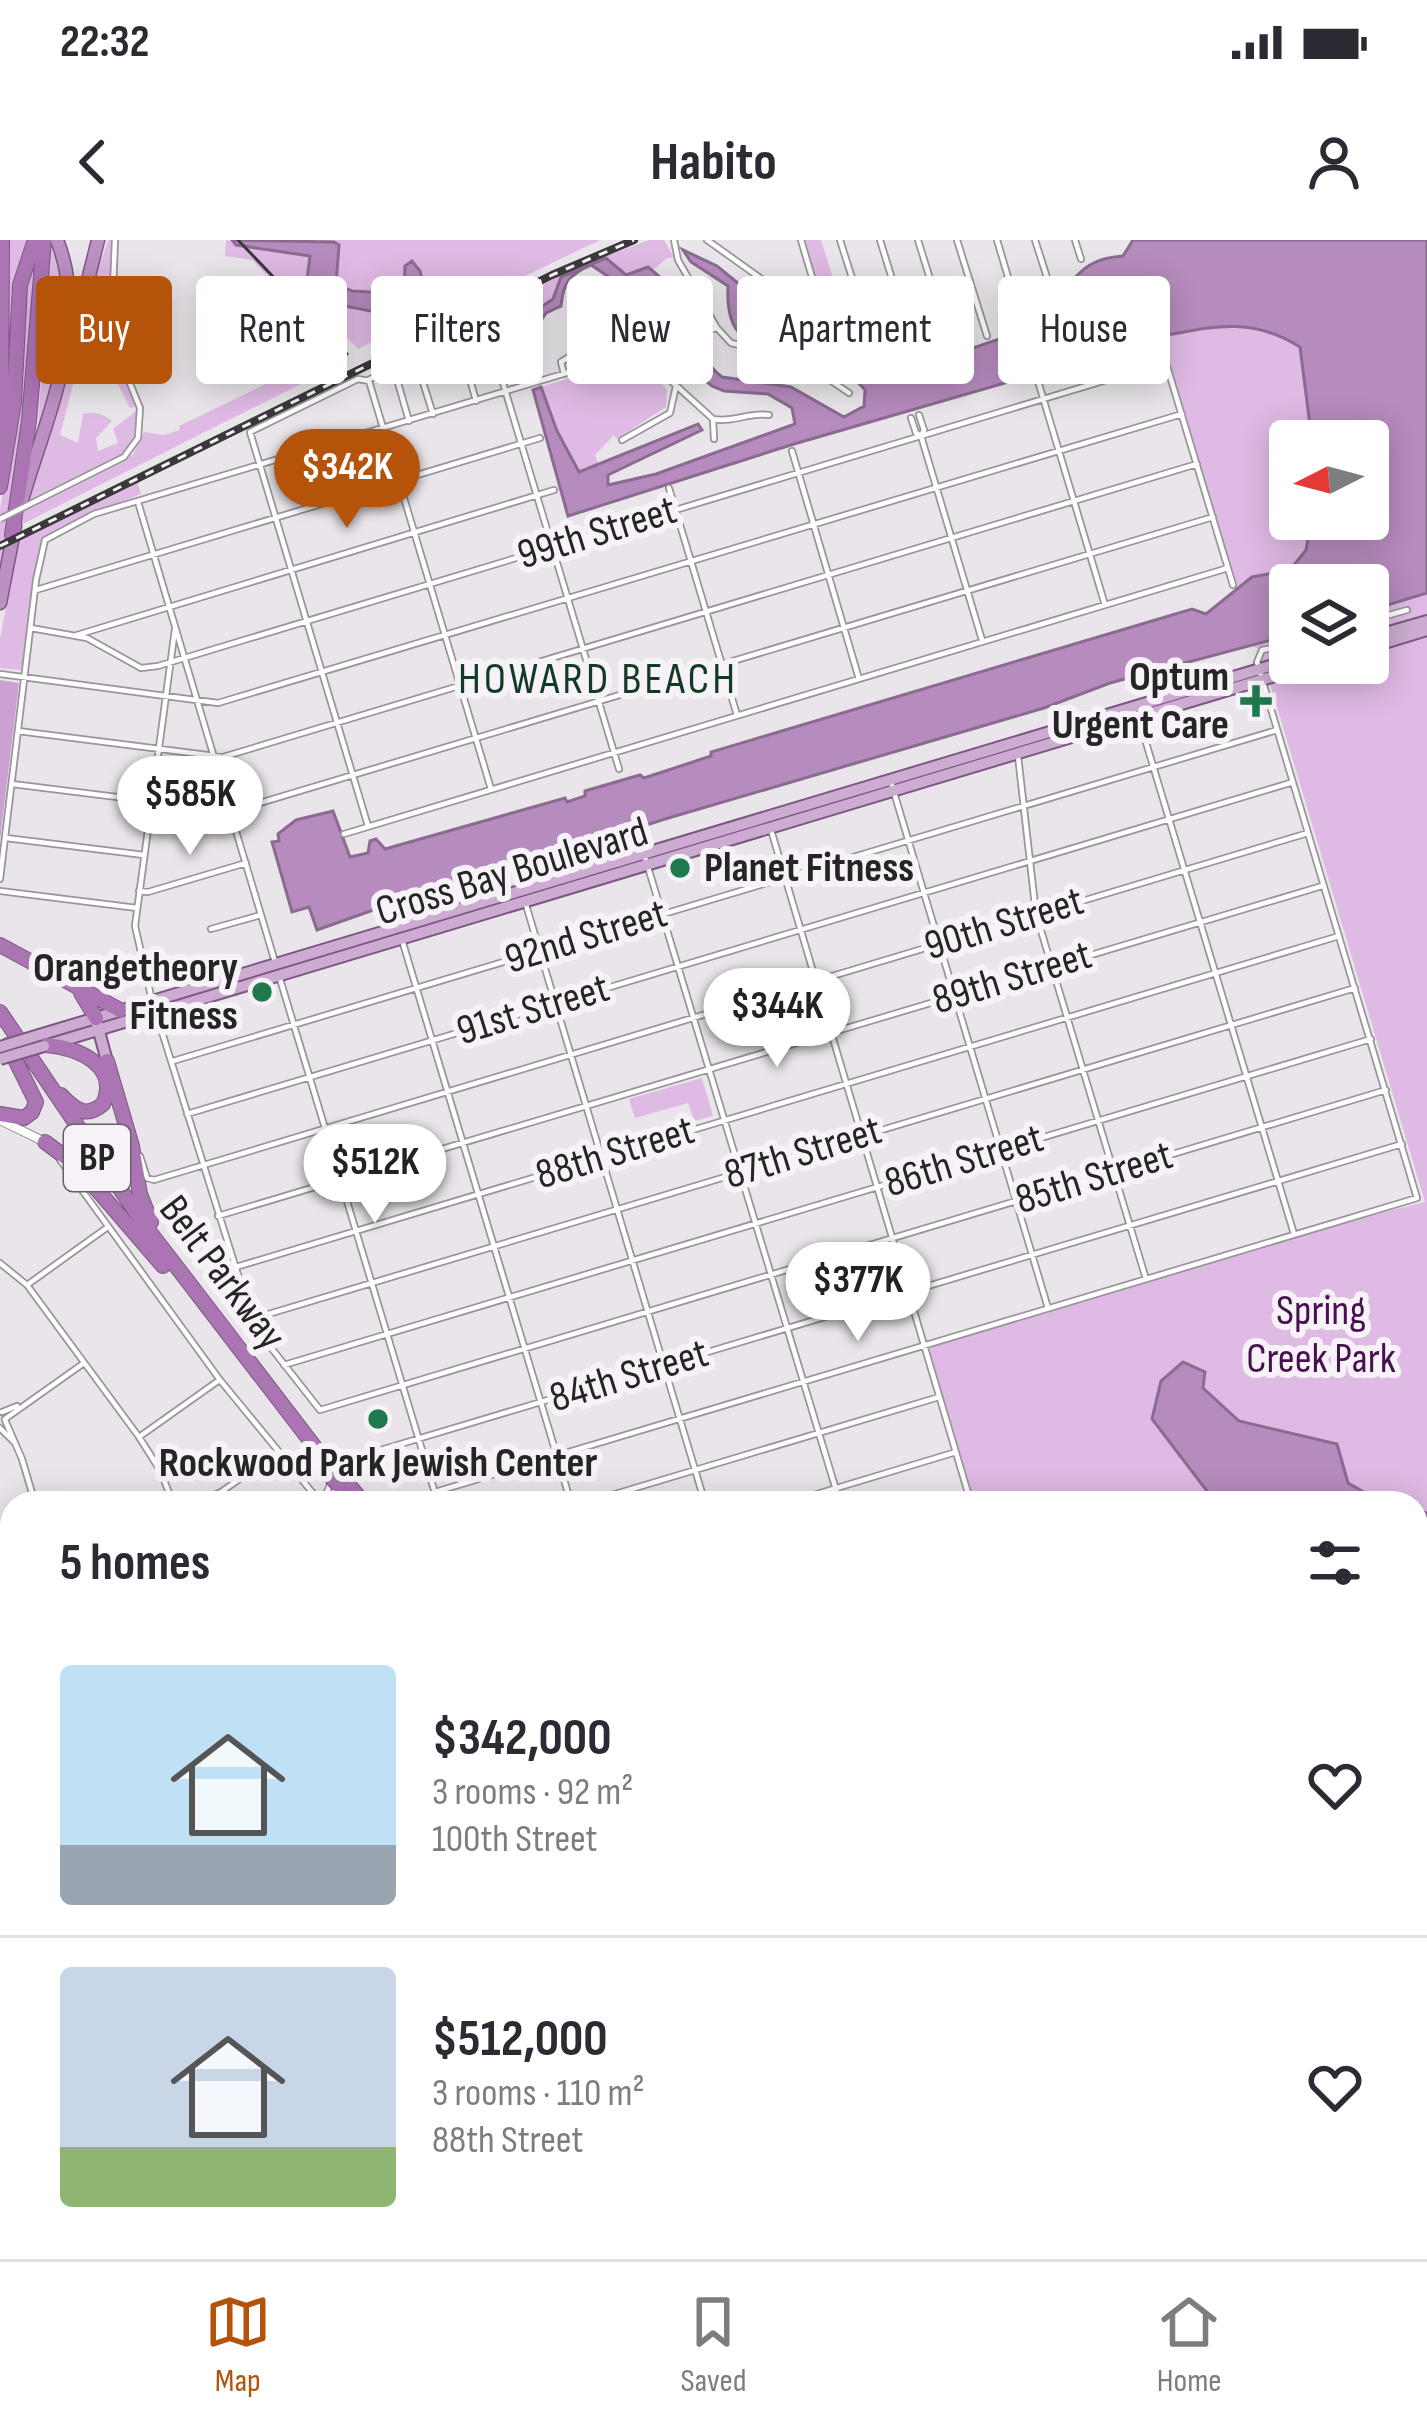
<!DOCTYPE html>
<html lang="en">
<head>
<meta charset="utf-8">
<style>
	body { margin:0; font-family:"Sofia Sans Condensed",sans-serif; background:#f7f7f7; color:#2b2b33; height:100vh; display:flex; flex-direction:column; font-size:45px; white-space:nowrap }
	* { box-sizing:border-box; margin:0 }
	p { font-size:39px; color:#7c7c81 }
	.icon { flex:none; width:66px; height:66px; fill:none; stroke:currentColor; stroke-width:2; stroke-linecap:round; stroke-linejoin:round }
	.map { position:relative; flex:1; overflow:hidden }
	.details { position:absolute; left:0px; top:1251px; width:1428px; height:768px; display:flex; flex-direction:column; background:#fff; border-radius:36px 36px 0 0; box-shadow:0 6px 30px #0003 }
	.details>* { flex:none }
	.guide { position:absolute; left:36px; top:36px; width:1356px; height:108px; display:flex; gap:24px }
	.needle { width:78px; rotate:264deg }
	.controls { position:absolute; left:1269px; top:180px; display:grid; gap:24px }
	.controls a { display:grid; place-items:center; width:120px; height:120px; border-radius:12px; background:#fff; box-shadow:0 6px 30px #0003; font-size:60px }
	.price { position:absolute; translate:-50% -102px; padding:0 27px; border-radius:42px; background:#fff; color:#222; font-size:39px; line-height:78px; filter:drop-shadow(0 3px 6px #0008) }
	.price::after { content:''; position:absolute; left:50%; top:72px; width:36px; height:27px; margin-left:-18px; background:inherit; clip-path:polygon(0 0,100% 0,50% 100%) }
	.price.on { background:#b45309; color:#fff }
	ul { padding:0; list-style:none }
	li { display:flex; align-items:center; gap:36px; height:300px; padding:0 60px }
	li+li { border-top:3px solid #e1e1e2 }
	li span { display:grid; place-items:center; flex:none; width:336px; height:240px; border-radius:12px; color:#555 }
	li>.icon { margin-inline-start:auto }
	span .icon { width:144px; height:144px; fill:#fffc; stroke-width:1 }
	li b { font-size:51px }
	h2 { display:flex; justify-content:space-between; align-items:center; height:144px; padding:0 60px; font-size:51px }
	.tag { padding:0 42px; border-radius:12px; background:#fff; box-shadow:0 6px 30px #0003; font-size:42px; line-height:108px }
	.tag.on { background:#b45309; color:#fff }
	.status { display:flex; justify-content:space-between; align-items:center; height:84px; padding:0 60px; background:#fff; direction:ltr }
	.status svg { height:33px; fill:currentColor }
	header { display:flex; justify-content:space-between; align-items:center; height:156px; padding:0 60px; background:#fff; font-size:54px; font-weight:700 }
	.tabs { display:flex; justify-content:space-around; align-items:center; height:168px; border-top:3px solid #e1e1e2; background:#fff; font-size:33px; color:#7c7c81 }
	.tabs a { display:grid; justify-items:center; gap:6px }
	.tabs .on { color:#b45309 }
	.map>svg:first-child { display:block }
	.green { fill:#dfbae4 }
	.forest { fill:#cca0d3 }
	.water { fill:#b68bbd; stroke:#8b6c90; stroke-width:3 }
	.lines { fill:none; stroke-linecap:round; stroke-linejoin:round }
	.stream { stroke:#8b6c90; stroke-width:3 }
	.minor-casing { stroke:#99959a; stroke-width:8 }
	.tertiary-casing { stroke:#99959a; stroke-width:10 }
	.secondary-casing { stroke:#99959a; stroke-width:12 }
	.primary-casing { stroke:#7c5882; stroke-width:14 }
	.trunk-casing { stroke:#7c5882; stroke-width:15 }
	.motorway-casing { stroke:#7c5882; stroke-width:16 }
	.minor { stroke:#fff; stroke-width:4.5 }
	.tertiary { stroke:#fff; stroke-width:8 }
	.secondary { stroke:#fff; stroke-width:9 }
	.primary { stroke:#cdacd1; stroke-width:10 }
	.trunk { stroke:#bc90c2; stroke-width:12 }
	.motorway { stroke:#ab74b3; stroke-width:14 }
	.tram { stroke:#3b383b; stroke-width:3 }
	.rail-casing { stroke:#3b383b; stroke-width:8 }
	.rail { stroke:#f6f2f7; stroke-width:3; stroke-dasharray:9; stroke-linecap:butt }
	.minor-bridge-casing { stroke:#99959a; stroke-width:8; stroke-linecap:butt }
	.primary-bridge-casing { stroke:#7c5882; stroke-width:14; stroke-linecap:butt }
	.motorway-bridge-casing { stroke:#7c5882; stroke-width:16; stroke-linecap:butt }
	.minor-bridge { stroke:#fff; stroke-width:4.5 }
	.primary-bridge { stroke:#cdacd1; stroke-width:10 }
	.motorway-bridge { stroke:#ab74b3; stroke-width:14 }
	.poi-dot { fill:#1e794e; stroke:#f6f2f7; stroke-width:4.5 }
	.labels { text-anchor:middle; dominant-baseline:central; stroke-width:12; stroke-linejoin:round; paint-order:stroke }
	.shield { fill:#f6f2f7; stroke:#646265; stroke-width:3 }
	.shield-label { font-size:39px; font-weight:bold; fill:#262426 }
	.street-label { font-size:42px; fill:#262426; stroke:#f6f2f7 }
	.poi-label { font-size:42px; font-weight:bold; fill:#262426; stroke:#f6f2f7; text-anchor:end }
	.park-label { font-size:42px; fill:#47114f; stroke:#f6f2f7 }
	.neighbourhood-label { font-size:45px; letter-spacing:3px; fill:#123b26; stroke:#f6f2f7 }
</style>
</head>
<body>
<div class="status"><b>22:32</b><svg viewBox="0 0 49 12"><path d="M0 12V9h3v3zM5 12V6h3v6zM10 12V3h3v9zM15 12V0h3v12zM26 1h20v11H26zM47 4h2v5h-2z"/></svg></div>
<header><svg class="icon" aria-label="back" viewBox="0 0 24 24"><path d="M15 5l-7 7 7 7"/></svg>Habito<svg class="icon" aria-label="person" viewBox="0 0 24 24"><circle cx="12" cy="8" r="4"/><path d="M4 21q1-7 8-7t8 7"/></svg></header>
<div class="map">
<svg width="1427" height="2019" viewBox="0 0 1427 2019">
	<rect width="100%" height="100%" fill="#e9e5ea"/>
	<path class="green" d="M7,0H54C75,67 64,121 38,185L49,16L0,342V270L19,145L24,137L22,125L8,162Z
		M108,0H112L109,102L136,166L130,168L93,95L86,94L60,195L78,203L83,174C95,171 103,174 112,181L96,198L98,211L118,203L113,189L136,171C137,191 136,202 120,215L27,261L78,95L83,91L80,86Z
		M226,0L308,15L311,20L306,48L334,65L397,76L406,94L391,101L387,94L358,109L298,48L288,57L252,20L225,16Z
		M319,0H600L421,86L427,71L425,61L449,54L448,47L424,49L418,25L412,22L404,38V54L352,51L336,45L339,5Z
		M649,0H664L674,17L667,18L653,30L648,28L626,36L601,18C579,28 557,33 553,59L541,67L520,96L514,93L500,66L458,93L416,106L563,33Z
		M804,0H821L843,69L857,65L864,84L861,88L851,81L841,92L825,82L820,64L807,68L801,62L820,53Z
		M1215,84L1263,90L1299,107L1312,201H1290V279H1311L1306,310L1290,331L1253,337L1235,350L1158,96Z
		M638,117L667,150L666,167L616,199L614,195L595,215L599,225L579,233L557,191L541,147Z
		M313,121L323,133C223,183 122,233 21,285L24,271L121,223L133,214L144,192L164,195L180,190L179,186Z
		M137,240L141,254L75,280L42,298L21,430L0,428V399L19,299Z
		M1427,353V1273L1416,1270V1263L1379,1262L1348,1243L1336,1204L1239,1181L1202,1147L1152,1179L1216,1263H971L925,1105L1294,994L1425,962L1271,447L1258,409L1252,406L1290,395V423H1368V371Z
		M702,838L713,876L694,881L688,863L635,878L629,859Z
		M1427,1788V1982L1416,1990V1792Z
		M535,2007H876L859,2019H539Z"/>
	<path class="forest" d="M0,440L19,443L0,600Z"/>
	<path class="water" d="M232,0L334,2L339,5L336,45L352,51L404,54L405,26L412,21L420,31L424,49L453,46L455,54L425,61L421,86L406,94L397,76L313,60L306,48L310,16L236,5Z
		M1133,0H1427V353L1368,371V345H1290V395L1110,443L1044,468L665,579L609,597L595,606L584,604L543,621L539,617L504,627L505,632L393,663L317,690L309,667L292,672L272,602L279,601L278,594L296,580L333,571L350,617L368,613L370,601L376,599L385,609L565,558L567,562L585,556V551L640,535L644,538L711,516V512L1192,369L1206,374L1252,337L1290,330L1306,310L1311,279H1368V201H1312L1300,107C1237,67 1188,97 1124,101V105L1098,112V116L794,204L568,276L533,150L541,147L557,191L579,232L698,184L702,190L608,235V245L656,234L795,184L792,168L768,154L724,151L712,146L698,135L672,95L644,81L646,43L640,41L637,47L627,49L591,25C569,34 563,44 561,66L546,73L525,104L519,105L507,91L506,79L497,74L482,81L464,97L416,106L458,93L500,66L513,70L514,92L520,96L541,67L553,59L561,37L606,18L626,35L648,27L667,43L658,73C672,79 689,91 698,104C706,116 709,128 722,137L791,147L844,177L864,166L865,150L851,135L785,91C776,92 762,98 758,98C729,101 727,65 728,46L691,22L683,10L717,26L766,66L773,64L790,82L872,139L890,136L904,122L947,117L1031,88L1055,70L1052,61C1078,38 1081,19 1123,16Z
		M1183,1122L1205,1132L1203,1148L1239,1181L1337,1204L1348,1243L1383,1263H1216L1152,1179L1161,1141Z
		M1416,1270L1427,1273V1594L1416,1592Z"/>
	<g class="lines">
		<path class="stream" d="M815,2019L827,2007"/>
		<defs>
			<path id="minor" d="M674,0L678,20L717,88L731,103L799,119L849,153
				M707,0L878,122
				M840,0L878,120
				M880,0L913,107
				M918,0L952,110
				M957,0L987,96
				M997,0L1022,84
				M1035,0L1051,50
				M1075,0L1081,19
				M793,62L817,54L801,0
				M575,70L598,67L610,92L616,118
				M1160,103L1233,345
				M638,111L713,179L714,199
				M494,113L619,529
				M464,118L476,161
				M564,134L561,122L610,92
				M368,140L415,117L433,174
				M1038,141L1105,365
				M398,143L409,181
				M919,175L924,190L921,196
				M911,178L916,193L921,196L982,400
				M713,179C734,183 748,172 769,175
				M622,200L670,173L676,146
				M792,211L859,439
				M669,248L737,475
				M38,260L124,217L138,198L140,168L111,97L115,0
				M138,262L275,722
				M36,350L540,198
				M1368,381L1407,370
				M31,388L87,398L141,428L158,426L1166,122
				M77,395L554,250
				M0,434L218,463L1182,174
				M1138,476L1294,994
				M18,491L223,517L1197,224
				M1018,516L1036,674L1146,1039
				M890,539L1048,1068
				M12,544L149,561
				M148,582L183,586L1213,277
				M368,586L250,192L358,139L369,141L491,549
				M771,590L971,1263
				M344,594L1228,328
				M6,598L144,615
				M644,614L840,1263
				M0,639L36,340L45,300L94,274L717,88
				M0,651L137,668
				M139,651L148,652L246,623
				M526,665L705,1263
				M211,689L261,675
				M402,700L571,1263
				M280,739L438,1263
				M151,756L135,686L175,389
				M156,773L254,1086L320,1170L1386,850
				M173,821L1277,490
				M187,874L1290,543
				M140,916L147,938L154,940L1308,593
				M60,920L220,1140L321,1263
				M218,976L1322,646
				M0,1023L27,1045L139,1197L160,1230L173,1263
				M236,1027L1339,696
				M27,1045L105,989
				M252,1079L1355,748
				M284,1125L1371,799
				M2,1172L17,1166
				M5,1179L84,1123
				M5,1180L22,1219L35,1263
				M0,1188L14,1202
				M139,1197L218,1141
				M334,1235L339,1224L354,1218L1402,904
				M435,1252L1417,958L1257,422L1262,410L1290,405
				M197,1263L221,1252L277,1213
				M322,1263L330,1245
				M585,1263L939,1157
				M787,1263L956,1212
				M0,1325L12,1321
				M0,1439L12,1435
				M0,1499L12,1495
				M0,1551L12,1592
				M0,1556L12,1552
				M0,1614L12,1610
				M0,1673L12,1670
				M0,1730L12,1726
				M0,1787L12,1783
				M0,1955L12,1952
				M0,1966L12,2006
				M136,2007L139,2019
				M526,2007L530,2019
				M0,2014L22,2007"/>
			<path id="tertiary" d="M0,880L45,902"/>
			<path id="secondary" d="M1034,2007L1043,2019
				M873,2019L888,2007"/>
			<path id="primary" d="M1368,398L1427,381
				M1368,408L1427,390
				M97,784L107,821
				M39,795L1290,420
				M51,804L1318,423"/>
			<path id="trunk" d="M75,92L98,0
				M22,260C46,177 91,85 57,0
				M0,363L15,286"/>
			<path id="motorway" d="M1,199L2,0
				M0,247L14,163L20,45L35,0
				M12,295L29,181L44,0
				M0,705L120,770
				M81,753L96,778
				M0,772L146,987L321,1215
				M46,805C77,807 121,826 103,864C86,879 74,869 61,855
				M107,821L132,906L140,954L151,982
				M0,874L24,878L32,872L36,862L8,805
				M45,902L76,925L163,1026
				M342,1237L364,1263
				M1157,2007L1165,2019
				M1172,2007L1183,2019
				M1204,2007L1219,2019"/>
		</defs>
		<use href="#minor" class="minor-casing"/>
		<use href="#tertiary" class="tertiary-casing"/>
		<use href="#secondary" class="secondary-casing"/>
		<use href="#primary" class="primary-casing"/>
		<use href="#trunk" class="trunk-casing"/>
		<use href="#motorway" class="motorway-casing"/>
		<use href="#minor" class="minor"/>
		<use href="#tertiary" class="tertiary"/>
		<use href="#secondary" class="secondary"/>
		<use href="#primary" class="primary"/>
		<use href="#trunk" class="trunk"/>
		<use href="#motorway" class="motorway"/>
		<path class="tram" d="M238,0L347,114"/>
		<defs>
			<path id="rail" d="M0,306L552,35L634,0"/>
		</defs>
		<use href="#rail" class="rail-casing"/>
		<use href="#rail" class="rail"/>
		<defs>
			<path id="minor-bridge" d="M0,279L38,260"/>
			<path id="primary-bridge" d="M0,807L39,795
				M0,819L44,806"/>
			<path id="motorway-bridge" d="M318,1222L338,1245"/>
		</defs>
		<use href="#minor-bridge" class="minor-bridge-casing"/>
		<use href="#primary-bridge" class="primary-bridge-casing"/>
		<use href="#motorway-bridge" class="motorway-bridge-casing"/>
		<use href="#minor-bridge" class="minor-bridge"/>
		<use href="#primary-bridge" class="primary-bridge"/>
		<use href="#motorway-bridge" class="motorway-bridge"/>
	</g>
	<g class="poi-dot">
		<path d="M1250 443h12v12h12v12h-12v12h-12v-12h-12v-12h12z"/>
		<circle cx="680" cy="628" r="12"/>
		<circle cx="262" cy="752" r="12"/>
		<circle cx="378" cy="1179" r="12"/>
	</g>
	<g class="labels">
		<rect class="shield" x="64" y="885" width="66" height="66" rx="9"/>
		<g class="shield-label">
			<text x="97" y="918">BP</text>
		</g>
		<g class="street-label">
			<text transform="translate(597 293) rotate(-17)">99th Street</text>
			<text transform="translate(512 632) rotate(-17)">Cross Bay Boulevard</text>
			<text transform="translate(1004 684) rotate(-17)">90th Street</text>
			<text transform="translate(586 697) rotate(-17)">92nd Street</text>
			<text transform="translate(1012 738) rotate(-17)">89th Street</text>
			<text transform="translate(533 770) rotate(-17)">91st Street</text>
			<text transform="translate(615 913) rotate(-17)">88th Street</text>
			<text transform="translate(803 913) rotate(-17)">87th Street</text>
			<text transform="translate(964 921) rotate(-17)">86th Street</text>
			<text transform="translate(1094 938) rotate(-17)">85th Street</text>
			<text transform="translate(222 1033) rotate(53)">Belt Parkway</text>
			<text transform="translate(629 1136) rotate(-17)">84th Street</text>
		</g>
		<g class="poi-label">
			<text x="1229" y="437">Optum<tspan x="1229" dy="48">Urgent Care</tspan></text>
			<text x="704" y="628" text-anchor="start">Planet Fitness</text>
			<text x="238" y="728">Orangetheory<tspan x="238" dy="48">Fitness</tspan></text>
			<text x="378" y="1223" text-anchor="middle">Rockwood Park Jewish Center</text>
		</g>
		<g class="park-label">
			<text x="1321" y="1071">Spring<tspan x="1321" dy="48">Creek Park</tspan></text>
		</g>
		<g class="neighbourhood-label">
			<text x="598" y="439">HOWARD BEACH</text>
		</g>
	</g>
</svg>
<div class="controls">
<a><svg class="needle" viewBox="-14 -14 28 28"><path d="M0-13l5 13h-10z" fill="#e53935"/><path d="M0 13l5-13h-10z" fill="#7c7c81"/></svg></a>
<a><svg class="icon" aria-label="layers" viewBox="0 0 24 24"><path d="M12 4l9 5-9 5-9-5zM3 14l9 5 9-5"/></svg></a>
</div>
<b class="price on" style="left:347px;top:291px">$342K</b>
<b class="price" style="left:190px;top:618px">$585K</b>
<b class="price" style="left:777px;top:830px">$344K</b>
<b class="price" style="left:375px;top:986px">$512K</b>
<b class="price" style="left:858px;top:1104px">$377K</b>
<div class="guide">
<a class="tag on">Buy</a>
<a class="tag">Rent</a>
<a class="tag">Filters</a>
<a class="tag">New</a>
<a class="tag">Apartment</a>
<a class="tag">House</a>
</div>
<section class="details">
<h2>5 homes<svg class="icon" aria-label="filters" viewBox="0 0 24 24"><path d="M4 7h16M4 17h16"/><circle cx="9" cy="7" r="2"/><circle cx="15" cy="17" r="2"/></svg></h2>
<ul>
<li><span style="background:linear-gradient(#bfe0f5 75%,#9aa5b1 0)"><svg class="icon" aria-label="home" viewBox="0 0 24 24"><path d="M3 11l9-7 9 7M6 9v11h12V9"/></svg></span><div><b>$342,000</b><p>3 rooms · 92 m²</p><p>100th Street</p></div><svg class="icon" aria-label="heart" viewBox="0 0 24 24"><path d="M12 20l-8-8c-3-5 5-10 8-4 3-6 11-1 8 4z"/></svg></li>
<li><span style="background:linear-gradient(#c9d6e8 75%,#8fb573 0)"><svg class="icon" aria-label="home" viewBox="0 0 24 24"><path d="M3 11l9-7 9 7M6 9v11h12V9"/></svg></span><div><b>$512,000</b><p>3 rooms · 110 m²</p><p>88th Street</p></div><svg class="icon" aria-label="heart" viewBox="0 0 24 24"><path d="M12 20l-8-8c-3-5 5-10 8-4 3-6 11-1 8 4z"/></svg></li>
</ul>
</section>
</div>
<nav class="tabs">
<a class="on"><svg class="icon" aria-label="map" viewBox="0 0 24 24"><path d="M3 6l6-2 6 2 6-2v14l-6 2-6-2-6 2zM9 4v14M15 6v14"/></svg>Map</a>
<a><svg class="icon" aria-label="saved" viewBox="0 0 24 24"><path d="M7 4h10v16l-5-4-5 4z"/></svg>Saved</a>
<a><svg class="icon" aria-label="home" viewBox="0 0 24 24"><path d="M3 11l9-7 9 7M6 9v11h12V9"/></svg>Home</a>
</nav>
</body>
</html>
